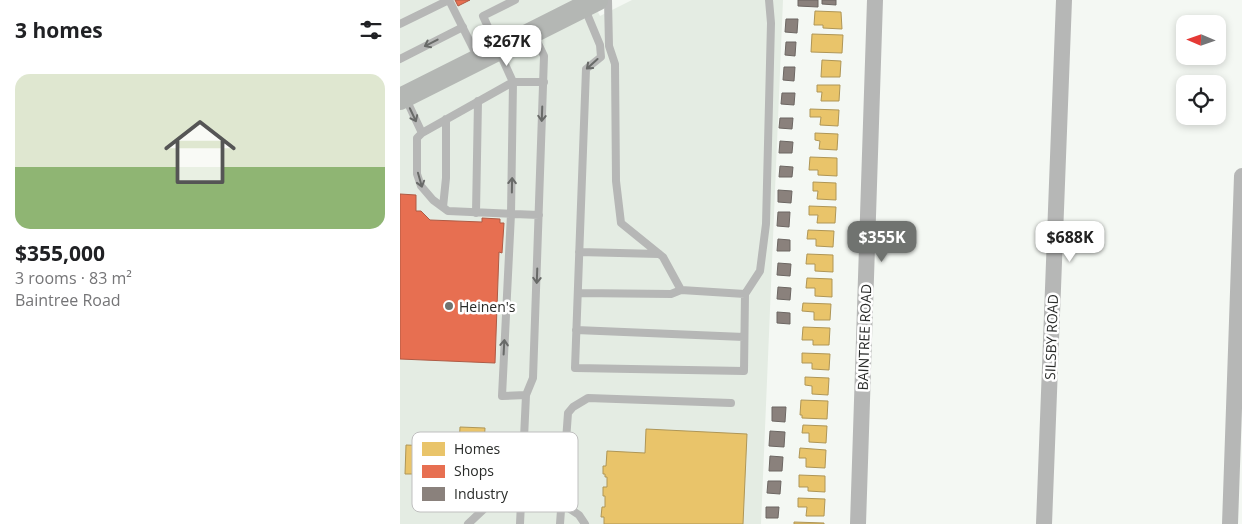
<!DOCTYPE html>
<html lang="en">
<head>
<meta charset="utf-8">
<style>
	body { margin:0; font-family:"Open Sans",sans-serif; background:#f2f2f2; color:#202124; height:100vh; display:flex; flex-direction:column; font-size:19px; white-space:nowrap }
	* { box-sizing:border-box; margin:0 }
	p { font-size:16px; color:#757577 }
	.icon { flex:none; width:28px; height:28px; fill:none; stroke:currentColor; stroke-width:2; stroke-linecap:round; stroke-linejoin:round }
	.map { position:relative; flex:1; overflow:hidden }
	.side { display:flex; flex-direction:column; background:#fff; width:400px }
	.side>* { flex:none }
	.needle { width:32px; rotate:272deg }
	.fabs { position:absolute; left:776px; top:15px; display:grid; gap:10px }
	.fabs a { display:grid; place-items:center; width:50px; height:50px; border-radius:10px; background:#fff; box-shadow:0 2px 8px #0003; font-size:25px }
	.price { position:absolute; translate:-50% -42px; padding:0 11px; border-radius:10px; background:#fff; color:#222; font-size:16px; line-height:32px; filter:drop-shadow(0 1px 2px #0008) }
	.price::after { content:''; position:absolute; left:50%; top:30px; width:15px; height:11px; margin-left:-8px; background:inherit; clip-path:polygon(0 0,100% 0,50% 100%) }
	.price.selected { background:#707370; color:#fff }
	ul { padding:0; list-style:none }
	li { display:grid; align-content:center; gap:10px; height:265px; padding:0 15px }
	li+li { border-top:1px solid #e0e0e0 }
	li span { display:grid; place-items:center; height:155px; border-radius:15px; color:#555 }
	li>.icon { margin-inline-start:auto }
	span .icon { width:90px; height:90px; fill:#fffc; stroke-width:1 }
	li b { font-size:21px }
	h2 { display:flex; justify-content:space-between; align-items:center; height:60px; padding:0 15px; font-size:21px }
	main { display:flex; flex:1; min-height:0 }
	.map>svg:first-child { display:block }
	.built { fill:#e4ece3 }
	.homes { fill:#e9c46a; stroke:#af9656 }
	.shops { fill:#e76f51; stroke:#ae5b45 }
	.industry { fill:#8a817c; stroke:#6d6763 }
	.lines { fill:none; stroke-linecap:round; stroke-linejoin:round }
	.lane { stroke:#b6b7b6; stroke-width:8 }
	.street { stroke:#b6b7b6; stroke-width:16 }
	.secondary { stroke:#b4b7b4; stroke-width:22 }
	.oneway { stroke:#686a68 }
	.poi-dot { fill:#707370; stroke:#fff; stroke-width:2 }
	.labels { text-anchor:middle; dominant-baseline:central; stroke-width:5; stroke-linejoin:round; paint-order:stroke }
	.poi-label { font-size:14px; fill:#292b29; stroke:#fff; text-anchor:start }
	.street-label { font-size:14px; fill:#292b29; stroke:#fff }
	.key { fill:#fff; stroke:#bfbfbf; stroke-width:1 }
	.key-label { font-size:14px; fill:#292b29 }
</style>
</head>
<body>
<main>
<section class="side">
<h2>3 homes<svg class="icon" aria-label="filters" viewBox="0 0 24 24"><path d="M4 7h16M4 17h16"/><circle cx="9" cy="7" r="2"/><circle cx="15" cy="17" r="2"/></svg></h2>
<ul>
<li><span style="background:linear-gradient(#dfe7d0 60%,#8fb573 0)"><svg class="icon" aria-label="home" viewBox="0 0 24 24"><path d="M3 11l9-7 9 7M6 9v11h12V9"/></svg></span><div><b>$355,000</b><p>3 rooms · 83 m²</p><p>Baintree Road</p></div></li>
</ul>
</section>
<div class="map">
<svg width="842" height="524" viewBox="0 0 842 524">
	<rect width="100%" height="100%" fill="#f4f8f3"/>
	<path class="built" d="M0,0H192L200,16L232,0H383L361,524H0Z"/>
	<path class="homes" d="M415,11L441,12L442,29L423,28V25H414Z
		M412,34L443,35L442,53L411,52Z
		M422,60L441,61L440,77H421Z
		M417,85H440L439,101H421L422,92H417Z
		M410,109L439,110L438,126L420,125L421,117H410Z
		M415,133L438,134L437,150L419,149L420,141L415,140Z
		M410,157L437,158V176L418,175V170H409Z
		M413,182L436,183V200L417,199L418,191H413Z
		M409,206L436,207L435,223H417L418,215H409Z
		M408,230L434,231L433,247L416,246V239H407Z
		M407,254L433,255V272L415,271V264H406Z
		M407,278L432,279V297L415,296V288H406Z
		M403,303L431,304L430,320H414V312L402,311Z
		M403,327L430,328L429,345H413V340H402Z
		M402,353L430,354L429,370L412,369V363H402Z
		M405,377L429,378L428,395L412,394V386L405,385Z
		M401,400L428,401L427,419L402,418V415H400Z
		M403,425L427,426L426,443L409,442V433H402Z
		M60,427L85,428L84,445H88L87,452H84V472H87V480H82V495L56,494L57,476H42V479H38V475H29V478H25V474H5L6,445L59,447Z
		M246,429L347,434L343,524H204V517H201L202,507H205V496H203V487H207V477H205V474H203V466H206L207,451L245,453Z
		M400,448L426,450L425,468L406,467V458H399Z
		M399,475L425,476V492L408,491V487H399Z
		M398,498L425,499L424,516H406L407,507H398Z
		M394,522L424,523V524H394Z"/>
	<path class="shops" d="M55,0H70L58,6Z
		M0,194L16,195V211H21L30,220L82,222V218L100,219V223H104L102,253L99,252L95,363L0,359Z"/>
	<path class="industry" d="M398,0H418V7L398,6Z
		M422,0H436V5L422,4Z
		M386,19H398L397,33L385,32Z
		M386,42H396L395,56L385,55Z
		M384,67H395L394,81L383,80Z
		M382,93H395L394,105L381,104Z
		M380,118H393L392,129L379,128Z
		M380,141L393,142L392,153H379Z
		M380,166L393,167L392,177H379Z
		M378,190L392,191L391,203L378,202Z
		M378,212H390L389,227L377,226Z
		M378,239L390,240V251H377Z
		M378,263L391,264L390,276L377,275Z
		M378,287L391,288L390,300L377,299Z
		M377,312L390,313V324L377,323Z
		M372,407H386L385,422L372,421Z
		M370,431L385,432L384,447L369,446Z
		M370,456L383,457L382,471H369Z
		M368,481H381L380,494L367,493Z
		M366,507H379L378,518H366Z"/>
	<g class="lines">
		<path class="lane" d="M115,0L83,16L113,82L111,214L102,396L126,395
			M208,0L209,46L215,64L216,181L221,223L263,257L281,290
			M0,24L49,0L78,58
			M0,59L63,27
			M6,99L22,133
			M43,207L46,178V119
			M76,213L78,101
			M139,215L48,211L33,200L21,186L17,174V138L22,133L113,82H144
			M179,252L259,254
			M178,293L271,294L281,290L345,294L344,371L175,368L186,69L201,57L200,45L185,9
			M345,294L360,271L366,224L371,23L369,0
			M176,330L344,337
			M94,499L100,494L121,492
			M161,503L179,515L185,524
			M68,524L86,507
			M120,524L126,395L133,378L144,56L133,33
			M160,524L168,413L173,407L188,398L331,403"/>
		<path class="street" d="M458,524L475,0
			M644,524L664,0
			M830,524L842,176"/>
		<path class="secondary" d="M0,99L197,0"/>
	</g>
	<defs><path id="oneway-shaft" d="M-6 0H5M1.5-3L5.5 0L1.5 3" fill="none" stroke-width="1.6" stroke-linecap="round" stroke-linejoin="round" transform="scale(1.25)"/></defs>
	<g class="oneway">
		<use href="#oneway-shaft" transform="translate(31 43) rotate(153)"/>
		<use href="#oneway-shaft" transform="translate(192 64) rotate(138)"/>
		<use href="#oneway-shaft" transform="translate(142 114) rotate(92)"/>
		<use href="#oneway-shaft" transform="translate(13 115) rotate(65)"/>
		<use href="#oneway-shaft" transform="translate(20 180) rotate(74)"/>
		<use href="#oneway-shaft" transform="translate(112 185) rotate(-89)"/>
		<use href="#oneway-shaft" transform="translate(137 276) rotate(92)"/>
		<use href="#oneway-shaft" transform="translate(104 347) rotate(-87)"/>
	</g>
	<circle class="poi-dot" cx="49" cy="306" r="5"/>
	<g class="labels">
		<g class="poi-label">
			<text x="59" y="306">Heinen's</text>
		</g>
		<g class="street-label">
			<text transform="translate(464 337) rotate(-88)">BAINTREE ROAD</text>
			<text transform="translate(651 337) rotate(-88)">SILSBY ROAD</text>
		</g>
	</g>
	<rect x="12" y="432" width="166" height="80" rx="8" class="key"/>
	<rect x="22" y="442" width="23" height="14" fill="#e9c46a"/>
	<rect x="22" y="465" width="23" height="13" fill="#e76f51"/>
	<rect x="22" y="487" width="23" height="14" fill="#8a817c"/>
	<g class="key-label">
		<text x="54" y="454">Homes</text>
		<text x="54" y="476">Shops</text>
		<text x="54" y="499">Industry</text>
	</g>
</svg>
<div class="fabs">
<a><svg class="needle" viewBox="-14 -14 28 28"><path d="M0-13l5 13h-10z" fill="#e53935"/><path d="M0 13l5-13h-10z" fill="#757577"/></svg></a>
<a><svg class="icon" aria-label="locate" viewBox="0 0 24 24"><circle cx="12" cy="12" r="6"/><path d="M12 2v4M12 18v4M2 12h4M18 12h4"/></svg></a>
</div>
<b class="price" style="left:107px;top:67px">$267K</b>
<b class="price selected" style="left:482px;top:263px">$355K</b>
<b class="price" style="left:670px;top:263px">$688K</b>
</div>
</main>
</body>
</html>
